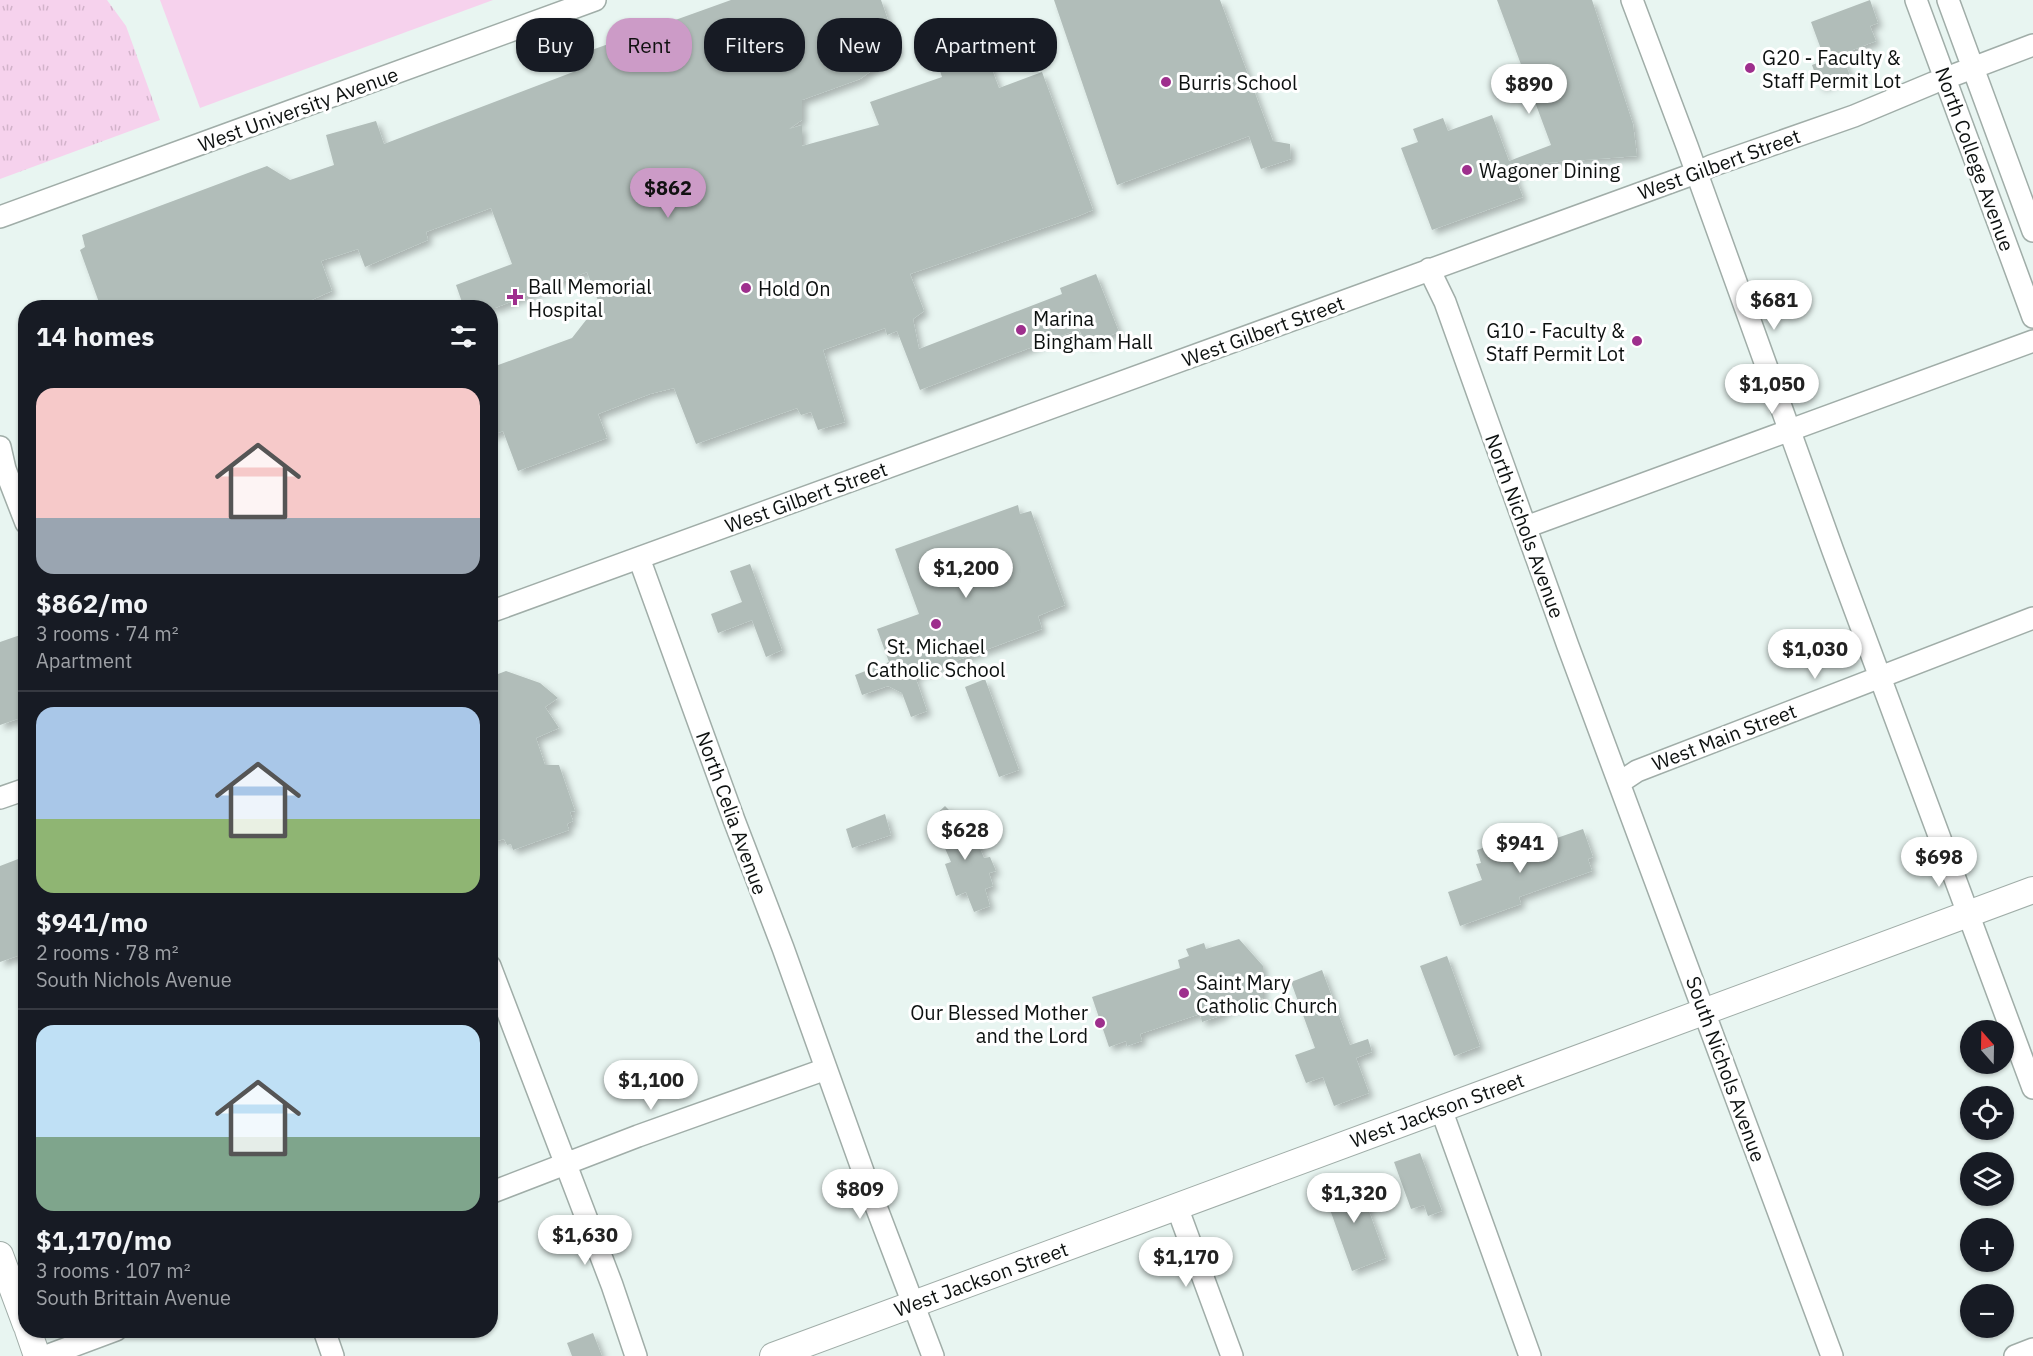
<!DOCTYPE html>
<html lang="en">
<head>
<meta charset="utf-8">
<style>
	body { margin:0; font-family:"IBM Plex Sans",sans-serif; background:#242831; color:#f1f3f6; height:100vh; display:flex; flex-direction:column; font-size:22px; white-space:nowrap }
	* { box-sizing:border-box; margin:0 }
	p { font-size:20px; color:#9ea1a6 }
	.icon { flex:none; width:33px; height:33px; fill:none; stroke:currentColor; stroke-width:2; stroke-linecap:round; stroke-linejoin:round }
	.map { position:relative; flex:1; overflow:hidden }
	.sheet { position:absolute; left:18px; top:300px; width:480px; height:1038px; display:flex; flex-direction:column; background:#171b24; border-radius:24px; box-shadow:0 2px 4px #0004 }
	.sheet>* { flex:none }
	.top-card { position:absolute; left:516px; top:18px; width:570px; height:54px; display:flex; gap:12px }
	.needle { width:39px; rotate:340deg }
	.tools { position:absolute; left:1960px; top:1020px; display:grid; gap:12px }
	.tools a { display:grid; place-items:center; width:54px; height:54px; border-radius:50%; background:#171b24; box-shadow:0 2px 4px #0004; font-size:30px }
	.price { position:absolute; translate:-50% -51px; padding:0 14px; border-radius:21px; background:#fff; color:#222; font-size:20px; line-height:39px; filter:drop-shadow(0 2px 3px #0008) }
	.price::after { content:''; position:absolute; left:50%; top:36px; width:18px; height:14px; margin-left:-9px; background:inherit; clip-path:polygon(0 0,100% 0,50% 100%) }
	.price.active { background:#cc9bc7; color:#111 }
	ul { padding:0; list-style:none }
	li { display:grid; align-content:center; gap:12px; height:318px; padding:0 18px }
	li+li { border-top:2px solid #363941 }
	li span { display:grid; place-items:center; height:186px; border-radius:18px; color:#555 }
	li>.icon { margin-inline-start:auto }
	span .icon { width:108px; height:108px; fill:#fffc; stroke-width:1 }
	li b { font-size:26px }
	h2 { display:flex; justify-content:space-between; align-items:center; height:72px; padding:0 18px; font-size:26px }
	.tag { padding:0 21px; border-radius:24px; background:#171b24; box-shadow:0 2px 4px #0004; font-size:21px; line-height:54px }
	.tag.active { background:#cc9bc7; color:#111 }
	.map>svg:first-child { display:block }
	.grass { fill:#f6d2ed }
	.park { fill:url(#park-tufts) }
	.building { fill:#b1bdb9; filter:url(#shadow) }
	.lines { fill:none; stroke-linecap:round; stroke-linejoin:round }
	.minor-casing { stroke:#a0ada8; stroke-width:24 }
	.major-casing { stroke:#a0ada8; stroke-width:28 }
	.minor { stroke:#fff; stroke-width:21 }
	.major { stroke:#fff; stroke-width:26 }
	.poi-dot { fill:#9e2f8d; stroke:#fff; stroke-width:2 }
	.labels { text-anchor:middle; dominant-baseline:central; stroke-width:6; stroke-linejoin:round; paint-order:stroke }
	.poi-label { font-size:20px; fill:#0d1110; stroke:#fff; text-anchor:start }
	.street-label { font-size:20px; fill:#0d1110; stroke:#fff }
</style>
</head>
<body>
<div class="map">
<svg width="2033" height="1356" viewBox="0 0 2033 1356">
	<defs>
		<pattern id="park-tufts" width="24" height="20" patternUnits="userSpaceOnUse" patternTransform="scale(1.5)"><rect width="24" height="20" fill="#f6d2ed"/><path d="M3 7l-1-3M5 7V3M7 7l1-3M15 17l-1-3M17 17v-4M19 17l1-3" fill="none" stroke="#d2b3ca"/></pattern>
		<filter id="shadow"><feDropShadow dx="4.5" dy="4.5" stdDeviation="3" flood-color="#0004"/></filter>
	</defs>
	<rect width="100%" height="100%" fill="#e8f5f1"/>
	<path class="grass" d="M160,0H493L200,108Z"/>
	<path class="park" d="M0,0H107L126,26L160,120L0,179Z"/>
	<path class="building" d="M731,0H881L899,51L860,79L802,100V120L789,129L802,125V146L879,125L870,102L942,77L930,41L975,24L999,88L1042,72L1093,210L1076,217L910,274L924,311L913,319L919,349L1062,294L1060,288L1096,274L1119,332L1086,345L1079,329L920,390L897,331L887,335L885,328L823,350L845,422L818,430L811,412L801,415L797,408L696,444L674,388L650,394L598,414L607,438L518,471L503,431L490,436V368L572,338L590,315L592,309L600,306L587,272L495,308H464L456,285L512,264L491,208L426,232L428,240L365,267L358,249L321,261L332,291L293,308H101L80,250L85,247L82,235L267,166L290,180L334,165L326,135L376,121L384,144L581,69L575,56Z
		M1054,0H1220L1273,141L1290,144L1291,159L1261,169L1249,136L1117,185Z
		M1497,0H1592L1633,124L1637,156L1545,163L1514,174L1523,197L1432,230L1401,148L1418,142L1413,129L1443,118L1448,131L1492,115L1509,161L1551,145Z
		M1870,0L1878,23L1870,26L1876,41L1842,54L1850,76L1820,87L1812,65L1825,60L1811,22Z
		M1018,505L1020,514L1031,511L1065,605L1038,616L1042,629L915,676L927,711L911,717L902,693L888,686L862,695L855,675L889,662L877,629L919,614L895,549Z
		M750,564L782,650L766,657L752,620L718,633L711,614L742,602L730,571Z
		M26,633V703L18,705L23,717L0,725V642Z
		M506,671L540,683L558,698L545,707L559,728L536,738L545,765H559L575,811L570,812L573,821L567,824L569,830L513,850L511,844L507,845L504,839L490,843V677Z
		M985,679L1019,770L999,777L965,687Z
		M945,806L965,826L972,841L976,839L984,858L990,857L996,871L989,873L993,886L985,889L990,906L974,912L966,892L956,896L945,864L951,862L944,846L951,843L930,820Z
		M885,814L891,835L852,848L846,829Z
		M1583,829L1593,857L1588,859L1592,871L1519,897L1521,904L1460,926L1448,892L1482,880L1476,864L1481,863L1477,850L1514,837L1519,851Z
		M26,856V953L0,962V866Z
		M1239,939L1263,966V998L1223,1012V1015L1202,1022L1200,1014L1140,1034L1142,1041L1127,1046L1126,1041L1109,1047L1092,997L1180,968L1178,960L1189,956L1186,949L1204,943L1206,949Z
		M1447,956L1480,1046L1454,1056L1420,966Z
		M1322,970L1350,1045L1368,1039L1372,1052L1356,1058L1369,1093L1334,1106L1323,1077L1306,1083L1295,1055L1315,1048L1291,982Z
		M1420,1153L1442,1211L1428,1216L1424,1205L1411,1209L1394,1162Z
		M1357,1178L1386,1258L1352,1271L1323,1190Z
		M593,1333L602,1356H572L567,1343Z"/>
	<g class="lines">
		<defs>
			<path id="minor" d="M1632,0L1687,146L1833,551L2033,1088
				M1916,0L2033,317
				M1948,0L2033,231
				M0,217L595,0
				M1429,269L1445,302L1568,646L1832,1356
				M0,447L5,469L26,523
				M1526,527L2033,341
				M639,558L734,820L783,948L869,1188L933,1356
				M490,612L1696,173L1711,166L1854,116L1933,83L2033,45
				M1619,783L1637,771L2033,618
				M0,798L26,789
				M490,966L612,1285L636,1356
				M1441,1109L1530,1356
				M490,1193L638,1136L826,1069
				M1177,1207L1232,1356
				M324,1330L333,1356
				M46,1356L116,1330
				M2015,1356L2033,1349"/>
			<path id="major" d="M0,1255L26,1325
				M28,1330L37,1356
				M773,1356L2033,890"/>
		</defs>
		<use href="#minor" class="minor-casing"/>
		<use href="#major" class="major-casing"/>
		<use href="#minor" class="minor"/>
		<use href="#major" class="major"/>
	</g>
	<g class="poi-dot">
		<circle cx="1750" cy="68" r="6"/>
		<circle cx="1166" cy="82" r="6"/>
		<circle cx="1467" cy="170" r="6"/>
		<circle cx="746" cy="288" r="6"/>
		<path d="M512 288h6v6h6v6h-6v6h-6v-6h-6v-6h6z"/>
		<circle cx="1021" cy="330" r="6"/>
		<circle cx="1637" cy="341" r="6"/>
		<circle cx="936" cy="624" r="6"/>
		<circle cx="1184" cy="993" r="6"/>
		<circle cx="1100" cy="1023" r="6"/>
	</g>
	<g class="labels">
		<g class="poi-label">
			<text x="1762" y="57">G20 - Faculty &amp;<tspan x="1762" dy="23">Staff Permit Lot</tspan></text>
			<text x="1178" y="82">Burris School</text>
			<text x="1479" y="170">Wagoner Dining</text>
			<text x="528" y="286">Ball Memorial<tspan x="528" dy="23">Hospital</tspan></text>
			<text x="758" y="288">Hold On</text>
			<text x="1033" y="318">Marina<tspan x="1033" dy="23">Bingham Hall</tspan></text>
			<text x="1625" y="330" text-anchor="end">G10 - Faculty &amp;<tspan x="1625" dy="23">Staff Permit Lot</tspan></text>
			<text x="936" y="646" text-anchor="middle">St. Michael<tspan x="936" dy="23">Catholic School</tspan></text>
			<text x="1196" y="982">Saint Mary<tspan x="1196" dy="23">Catholic Church</tspan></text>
			<text x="1088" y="1012" text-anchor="end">Our Blessed Mother<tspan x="1088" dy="23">and the Lord</tspan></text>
		</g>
		<g class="street-label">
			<text transform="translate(298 109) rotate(-20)">West University Avenue</text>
			<text transform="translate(1975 159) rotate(70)">North College Avenue</text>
			<text transform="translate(1719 164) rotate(-20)">West Gilbert Street</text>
			<text transform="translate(1263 331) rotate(-20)">West Gilbert Street</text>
			<text transform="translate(806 497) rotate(-20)">West Gilbert Street</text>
			<text transform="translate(1525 526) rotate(70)">North Nichols Avenue</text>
			<text transform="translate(1724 737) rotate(-21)">West Main Street</text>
			<text transform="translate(732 813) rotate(70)">North Celia Avenue</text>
			<text transform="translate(1726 1069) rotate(70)">South Nichols Avenue</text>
			<text transform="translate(1437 1110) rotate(-20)">West Jackson Street</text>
			<text transform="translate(981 1279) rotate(-20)">West Jackson Street</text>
		</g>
	</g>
</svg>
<div class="tools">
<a><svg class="needle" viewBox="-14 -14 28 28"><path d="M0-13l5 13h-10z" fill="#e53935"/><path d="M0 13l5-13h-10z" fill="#9ea1a6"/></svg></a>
<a><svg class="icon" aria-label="locate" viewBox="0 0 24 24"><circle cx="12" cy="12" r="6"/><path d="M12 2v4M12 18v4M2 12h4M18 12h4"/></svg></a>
<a><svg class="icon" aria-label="layers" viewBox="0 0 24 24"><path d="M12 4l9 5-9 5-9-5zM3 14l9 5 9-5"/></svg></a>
<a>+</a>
<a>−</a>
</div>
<b class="price" style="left:1529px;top:115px">$890</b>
<b class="price active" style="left:668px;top:219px">$862</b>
<b class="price" style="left:1774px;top:331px">$681</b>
<b class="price" style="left:1772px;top:415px">$1,050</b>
<b class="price" style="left:966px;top:599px">$1,200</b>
<b class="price" style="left:1815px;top:680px">$1,030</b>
<b class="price" style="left:965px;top:861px">$628</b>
<b class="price" style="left:1520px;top:874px">$941</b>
<b class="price" style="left:1939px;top:888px">$698</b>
<b class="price" style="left:651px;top:1111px">$1,100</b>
<b class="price" style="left:860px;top:1220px">$809</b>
<b class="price" style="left:1354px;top:1224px">$1,320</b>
<b class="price" style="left:585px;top:1266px">$1,630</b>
<b class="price" style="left:1186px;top:1288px">$1,170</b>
<div class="top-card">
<a class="tag">Buy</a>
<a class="tag active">Rent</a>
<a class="tag">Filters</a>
<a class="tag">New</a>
<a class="tag">Apartment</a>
</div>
<section class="sheet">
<h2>14 homes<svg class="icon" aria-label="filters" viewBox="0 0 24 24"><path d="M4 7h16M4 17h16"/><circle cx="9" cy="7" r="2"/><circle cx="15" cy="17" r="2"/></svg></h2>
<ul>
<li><span style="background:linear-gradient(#f6c9c9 70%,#9aa5b1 0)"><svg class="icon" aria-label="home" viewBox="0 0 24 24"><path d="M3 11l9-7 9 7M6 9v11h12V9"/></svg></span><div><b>$862/mo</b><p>3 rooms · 74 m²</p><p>Apartment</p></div></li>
<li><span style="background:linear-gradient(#a9c7e8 60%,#8fb573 0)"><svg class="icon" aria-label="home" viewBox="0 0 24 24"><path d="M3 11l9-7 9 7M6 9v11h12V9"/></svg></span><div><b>$941/mo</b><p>2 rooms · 78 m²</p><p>South Nichols Avenue</p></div></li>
<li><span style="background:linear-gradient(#bfe0f5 60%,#7fa58c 0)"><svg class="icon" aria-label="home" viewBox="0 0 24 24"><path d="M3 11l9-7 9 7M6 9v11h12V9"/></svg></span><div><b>$1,170/mo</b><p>3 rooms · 107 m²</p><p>South Brittain Avenue</p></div></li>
</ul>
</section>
</div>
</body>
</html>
